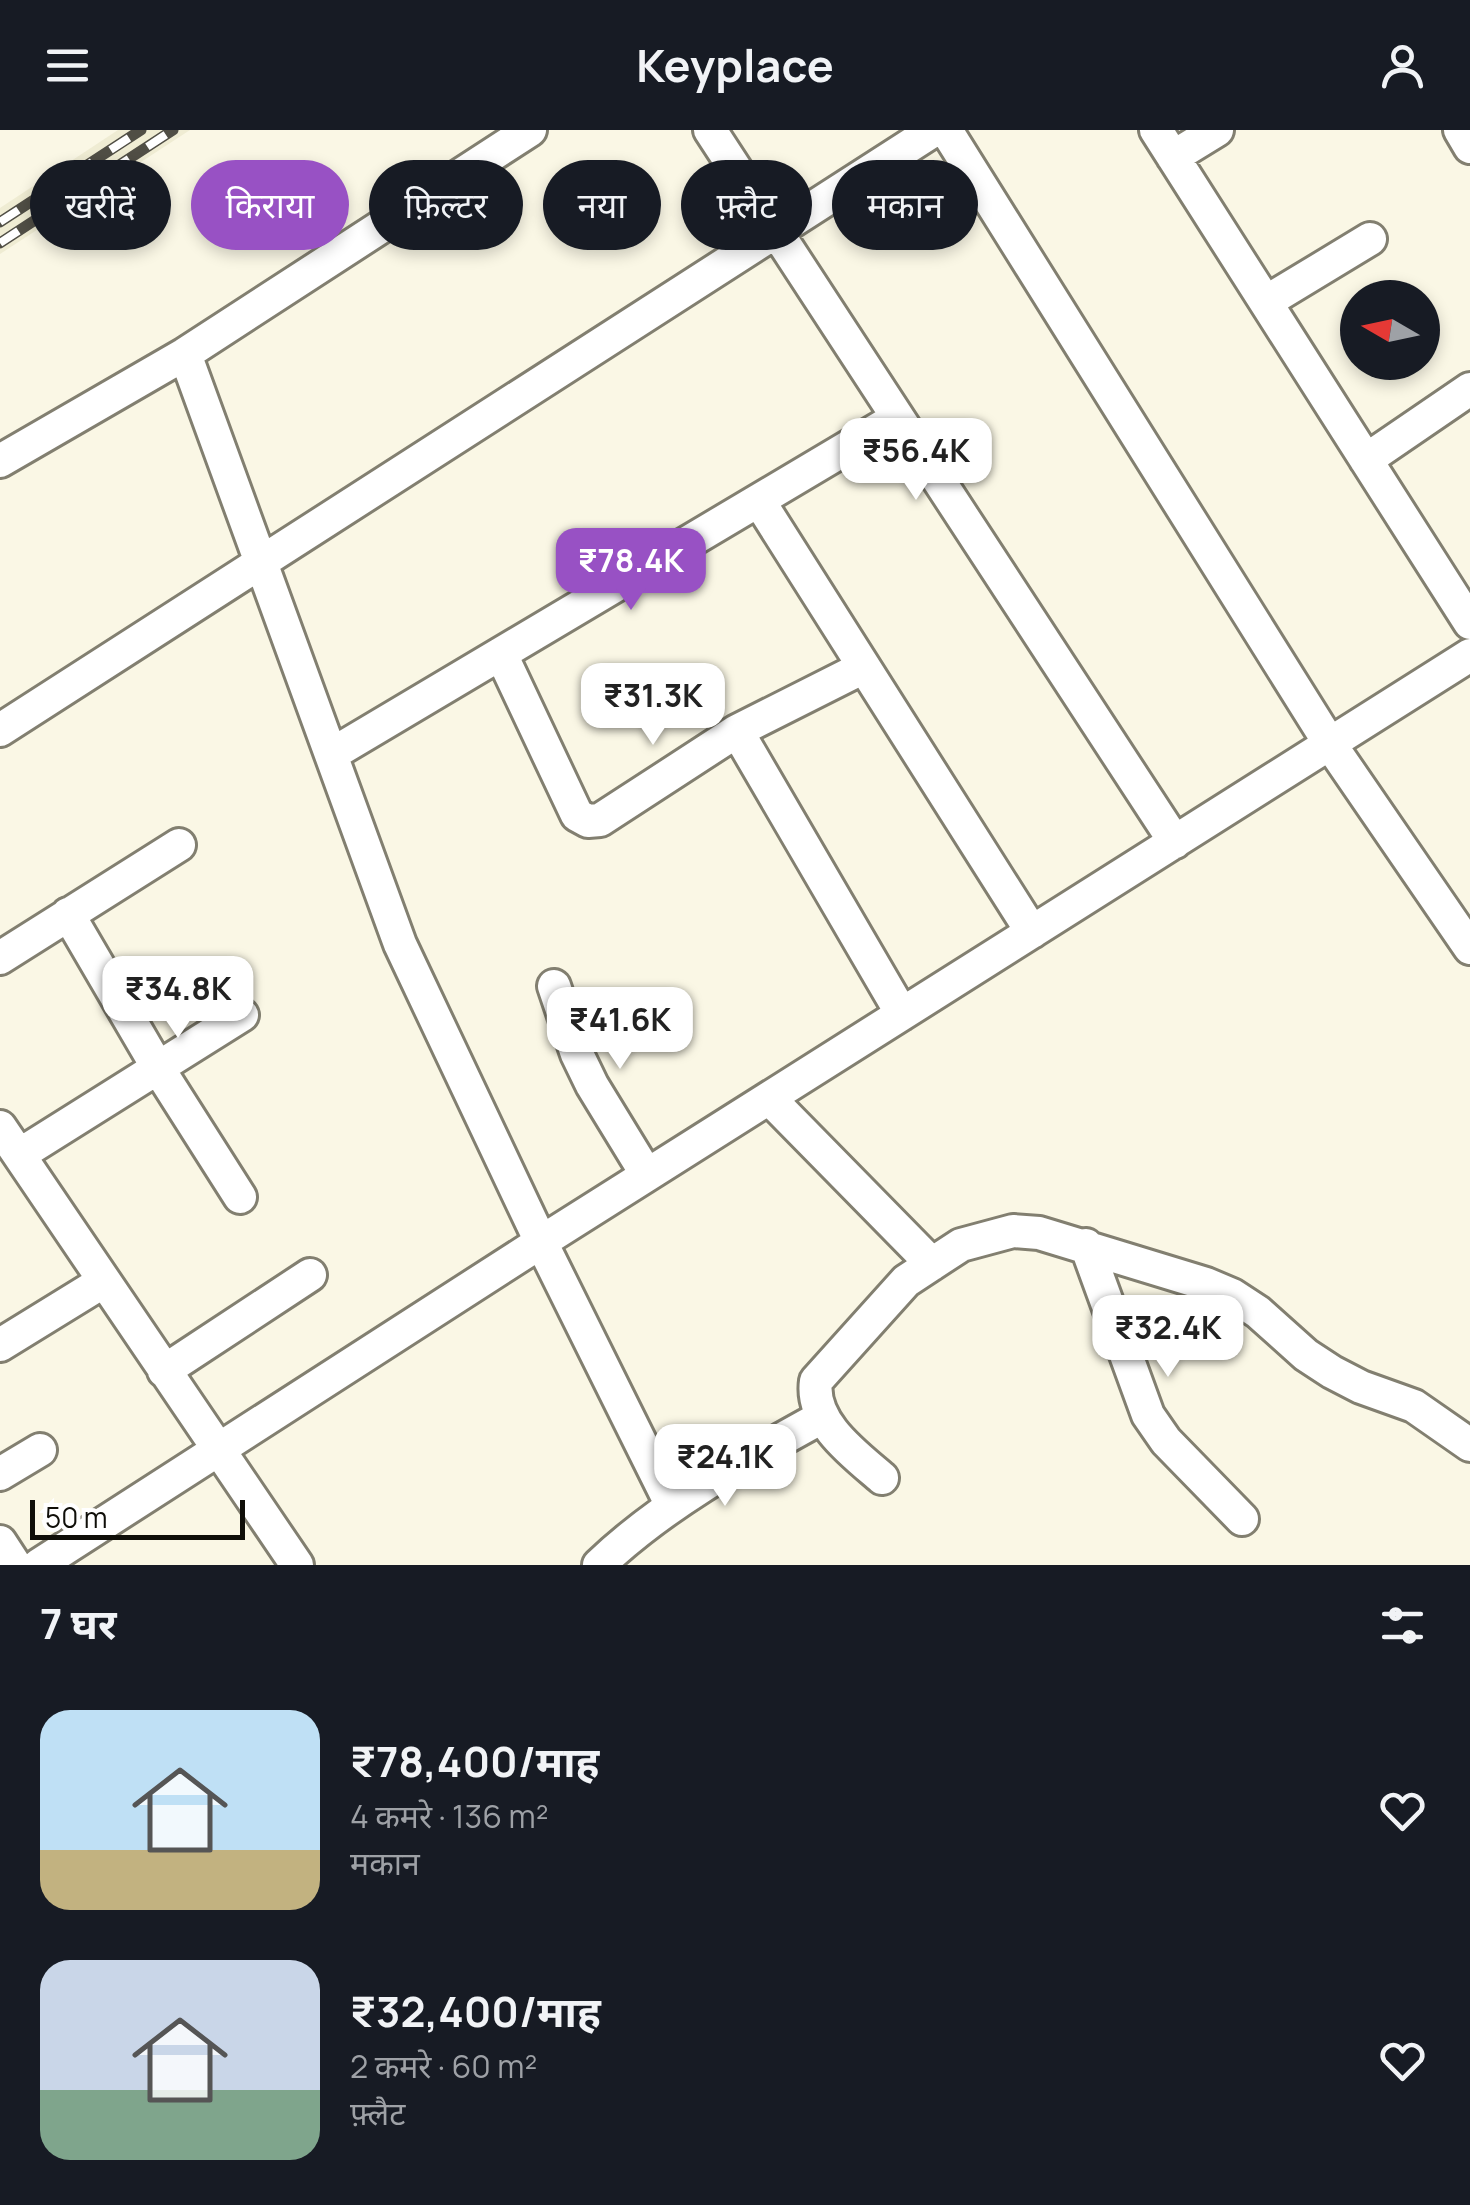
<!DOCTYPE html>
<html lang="hi">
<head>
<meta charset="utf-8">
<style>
	body { margin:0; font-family:Manrope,"Noto Sans Devanagari",sans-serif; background:#242831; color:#f1f3f6; height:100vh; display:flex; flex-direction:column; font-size:38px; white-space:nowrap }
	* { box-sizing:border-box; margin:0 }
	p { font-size:32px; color:#9ea1a6 }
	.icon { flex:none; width:55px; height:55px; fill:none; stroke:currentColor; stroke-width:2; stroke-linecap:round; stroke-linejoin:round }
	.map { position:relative; height:1435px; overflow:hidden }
	.sheet { display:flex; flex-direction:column; background:#171b24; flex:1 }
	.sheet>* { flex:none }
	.guide { position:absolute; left:30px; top:30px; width:1410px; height:90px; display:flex; gap:20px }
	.needle { width:65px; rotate:279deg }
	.fabs { position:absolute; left:1340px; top:150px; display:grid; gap:20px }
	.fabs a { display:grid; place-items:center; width:100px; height:100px; border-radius:50%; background:#171b24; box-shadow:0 5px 15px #0003; font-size:50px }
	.scale { position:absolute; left:30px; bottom:25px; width:215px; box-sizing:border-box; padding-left:10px; border:5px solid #0f0e08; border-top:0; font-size:28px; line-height:35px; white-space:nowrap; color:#0f0e08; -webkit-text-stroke:8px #fff; paint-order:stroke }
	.price { position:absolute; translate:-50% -85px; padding:0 22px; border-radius:20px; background:#fff; color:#222; font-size:32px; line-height:65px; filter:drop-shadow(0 2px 5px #0008) }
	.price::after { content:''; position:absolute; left:50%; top:60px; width:30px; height:22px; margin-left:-15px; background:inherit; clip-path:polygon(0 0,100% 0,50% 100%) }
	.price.active { background:#9851c4; color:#fff }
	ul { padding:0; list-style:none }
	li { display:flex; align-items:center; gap:30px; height:250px; padding:0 40px }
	li span { display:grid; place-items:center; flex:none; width:280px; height:200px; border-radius:30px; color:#555 }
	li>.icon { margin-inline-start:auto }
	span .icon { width:120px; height:120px; fill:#fffc; stroke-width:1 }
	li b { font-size:42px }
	h2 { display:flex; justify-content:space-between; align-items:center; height:120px; padding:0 40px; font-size:42px }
	.chip { padding:0 35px; border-radius:45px; background:#171b24; box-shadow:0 5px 15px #0003; font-size:35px; line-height:90px }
	.chip.active { background:#9851c4; color:#fff }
	header { display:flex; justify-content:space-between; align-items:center; height:130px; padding:0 40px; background:#171b24; font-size:45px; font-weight:700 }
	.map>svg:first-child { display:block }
	.built { fill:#efecd3 }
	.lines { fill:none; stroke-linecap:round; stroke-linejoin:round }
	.minor-casing { stroke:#827f70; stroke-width:38 }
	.minor { stroke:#fff; stroke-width:32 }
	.rail-casing { stroke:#504e45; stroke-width:11 }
	.rail { stroke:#fff; stroke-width:8; stroke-dasharray:22; stroke-linecap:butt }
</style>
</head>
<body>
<header><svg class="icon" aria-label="menu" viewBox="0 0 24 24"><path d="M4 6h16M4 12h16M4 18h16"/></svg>Keyplace<svg class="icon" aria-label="person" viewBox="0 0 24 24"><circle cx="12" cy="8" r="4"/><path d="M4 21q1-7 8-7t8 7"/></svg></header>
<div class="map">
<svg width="1470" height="1435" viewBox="0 0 1470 1435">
	<rect width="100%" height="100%" fill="#faf7e5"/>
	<path class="built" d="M118,0H190L0,124V78Z"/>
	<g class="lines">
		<defs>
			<path id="minor" d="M530,0L185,224L400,814L541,1112L672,1376
				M710,0L1175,712
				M946,0L1330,614L1470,818
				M1156,0L1470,493
				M1460,0L1470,17
				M1173,27L1217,0
				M1266,172L1370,109
				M1366,330L1470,259
				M0,331L185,224
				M759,371L1032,802
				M501,524L577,685L588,691L600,690L737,601L864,537
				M0,600L934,0
				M737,601L902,884
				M332,624L897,288
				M68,784L158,938L240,1067
				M0,828L179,715
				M554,856L577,924L592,955L647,1045
				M769,968L932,1134
				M0,997L297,1435
				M19,1025L242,885
				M1086,1115L1148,1285L1166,1311L1242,1389
				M0,1215L104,1151
				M164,1241L310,1145
				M0,1344L40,1320
				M882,1348C854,1324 810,1292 816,1251L906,1151L961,1115L1013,1101L1039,1103L1206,1154L1232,1165L1258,1182L1306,1225L1332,1242L1361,1257L1414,1276L1470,1315
				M0,1412L15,1435
				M39,1435L541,1112L1470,525
				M599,1435C664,1373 744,1330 822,1287"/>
		</defs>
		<use href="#minor" class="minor-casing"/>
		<use href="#minor" class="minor"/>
		<defs>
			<path id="rail" d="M0,92L141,0
				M0,113L173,0"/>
		</defs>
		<use href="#rail" class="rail-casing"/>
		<use href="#rail" class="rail"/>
	</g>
</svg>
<div class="fabs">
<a><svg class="needle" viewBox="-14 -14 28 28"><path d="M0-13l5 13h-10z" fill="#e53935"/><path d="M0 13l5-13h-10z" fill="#9ea1a6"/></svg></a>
</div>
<div class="scale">50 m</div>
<b class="price" style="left:916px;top:373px">₹56.4K</b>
<b class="price active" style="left:631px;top:483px">₹78.4K</b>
<b class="price" style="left:653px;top:618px">₹31.3K</b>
<b class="price" style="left:178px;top:911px">₹34.8K</b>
<b class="price" style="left:620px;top:942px">₹41.6K</b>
<b class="price" style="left:1168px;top:1250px">₹32.4K</b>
<b class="price" style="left:725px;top:1379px">₹24.1K</b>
<div class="guide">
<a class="chip">खरीदें</a>
<a class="chip active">किराया</a>
<a class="chip">फ़िल्टर</a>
<a class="chip">नया</a>
<a class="chip">फ़्लैट</a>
<a class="chip">मकान</a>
</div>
</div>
<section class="sheet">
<h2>7 घर<svg class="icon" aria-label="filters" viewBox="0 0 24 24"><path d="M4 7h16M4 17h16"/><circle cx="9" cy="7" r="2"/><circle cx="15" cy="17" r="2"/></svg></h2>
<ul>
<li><span style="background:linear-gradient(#bfe0f5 70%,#c2b280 0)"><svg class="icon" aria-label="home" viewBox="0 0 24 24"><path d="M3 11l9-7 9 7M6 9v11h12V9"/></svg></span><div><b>₹78,400/माह</b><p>4 कमरे · 136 m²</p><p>मकान</p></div><svg class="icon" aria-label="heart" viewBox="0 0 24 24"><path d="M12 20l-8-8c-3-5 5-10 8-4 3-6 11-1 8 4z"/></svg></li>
<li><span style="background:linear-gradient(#c9d6e8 65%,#7fa58c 0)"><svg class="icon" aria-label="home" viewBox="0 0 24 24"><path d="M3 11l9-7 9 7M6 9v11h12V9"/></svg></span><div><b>₹32,400/माह</b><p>2 कमरे · 60 m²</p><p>फ़्लैट</p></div><svg class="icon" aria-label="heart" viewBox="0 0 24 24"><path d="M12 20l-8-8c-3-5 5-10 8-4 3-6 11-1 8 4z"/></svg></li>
</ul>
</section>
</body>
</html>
